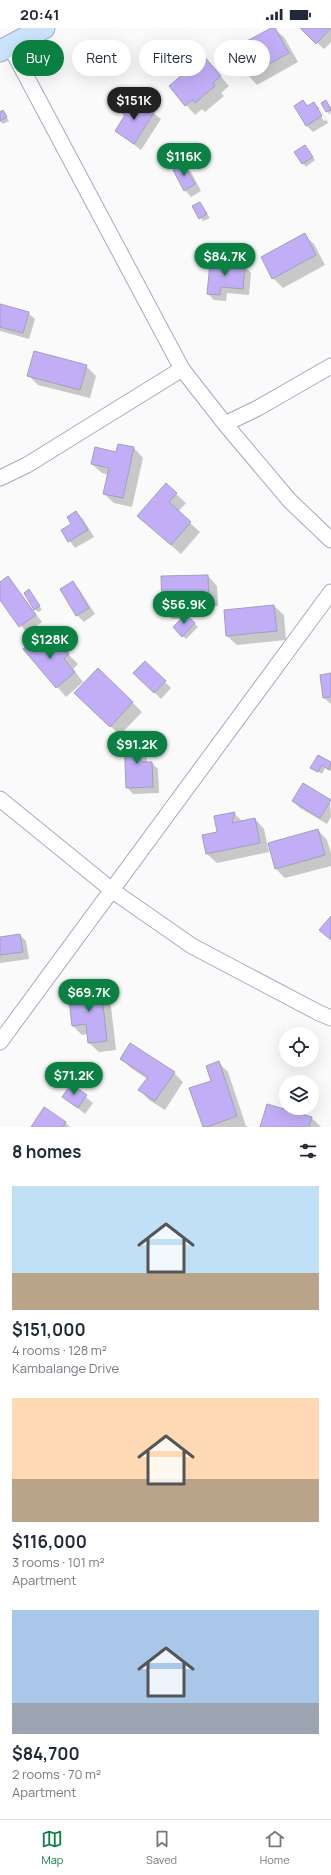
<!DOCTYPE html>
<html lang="en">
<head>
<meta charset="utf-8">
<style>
	body { margin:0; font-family:Manrope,sans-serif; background:#f6f6f7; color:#1f2937; height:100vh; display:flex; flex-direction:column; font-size:15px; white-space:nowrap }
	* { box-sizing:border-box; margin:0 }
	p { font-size:13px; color:#747a83 }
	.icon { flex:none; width:22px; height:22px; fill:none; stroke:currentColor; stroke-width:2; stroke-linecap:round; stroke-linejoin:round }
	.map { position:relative; height:1099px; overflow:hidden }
	.panel { display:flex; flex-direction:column; background:#fff; flex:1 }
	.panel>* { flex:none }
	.top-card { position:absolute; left:12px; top:12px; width:307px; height:36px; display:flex; gap:8px }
	.tools { position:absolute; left:279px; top:999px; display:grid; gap:8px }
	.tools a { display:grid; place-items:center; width:40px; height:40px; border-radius:50%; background:#fff; box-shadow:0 4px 16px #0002; font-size:20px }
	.price { position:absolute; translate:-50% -34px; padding:0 9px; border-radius:14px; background:#0b8043; color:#fff; font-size:13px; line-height:26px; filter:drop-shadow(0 1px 2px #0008) }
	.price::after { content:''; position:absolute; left:50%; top:24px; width:12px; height:9px; margin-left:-6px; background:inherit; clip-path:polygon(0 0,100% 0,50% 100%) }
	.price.current { background:#222; color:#fff }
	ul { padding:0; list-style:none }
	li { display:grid; align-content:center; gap:8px; height:212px; padding:0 12px }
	li span { display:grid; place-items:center; height:124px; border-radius:0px; color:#555 }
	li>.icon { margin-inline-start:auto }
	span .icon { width:72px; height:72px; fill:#fffc; stroke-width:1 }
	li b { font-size:17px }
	h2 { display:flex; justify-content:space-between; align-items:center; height:48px; padding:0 12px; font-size:17px }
	.tag { padding:0 14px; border-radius:18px; background:#fff; box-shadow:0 4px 16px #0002; font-size:14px; line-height:36px }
	.tag.current { background:#0b8043; color:#fff }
	.status { display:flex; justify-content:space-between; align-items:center; height:28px; padding:0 20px; background:#fff; direction:ltr }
	.status svg { height:11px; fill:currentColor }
	.tabs { display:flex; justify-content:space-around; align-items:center; height:56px; border-top:1px solid #e0e1e3; background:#fff; font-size:11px; color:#747a83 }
	.tabs a { display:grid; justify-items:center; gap:2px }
	.tabs .current { color:#0b8043 }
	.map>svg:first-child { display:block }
	.shadow { fill:#0003; fill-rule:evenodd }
	.building { fill:#c2aef6; stroke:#a59ebb }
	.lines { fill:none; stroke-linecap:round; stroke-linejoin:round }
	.street-casing { stroke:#a2aac6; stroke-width:17 }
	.secondary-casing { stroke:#a2aac6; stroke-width:23 }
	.street { stroke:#fff; stroke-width:15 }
	.secondary { stroke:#cbe3fb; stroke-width:21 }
</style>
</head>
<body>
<div class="status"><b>20:41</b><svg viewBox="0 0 49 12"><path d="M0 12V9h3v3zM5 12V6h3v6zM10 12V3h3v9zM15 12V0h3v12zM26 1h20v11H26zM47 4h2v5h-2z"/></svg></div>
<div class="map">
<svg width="331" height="1099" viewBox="0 0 331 1099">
	<rect width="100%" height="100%" fill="#fafafa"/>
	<path class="shadow" d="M273,0L284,9L298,34L257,57L248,47Z
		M301,0H331V14L324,21Z
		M213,39L229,58L221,65L224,68L205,84L202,81L195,87L170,58Z
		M136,72L161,91L141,122L116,103Z
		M326,73L331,79L330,87L322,75Z
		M303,74L308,78L314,75L321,82L328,95L313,104L306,97ZM317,81H320L326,92L324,93Z
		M3,83L9,93L3,96L0,93V85Z
		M305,118L315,132L306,139L303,135Z
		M184,137L191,144L201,163L191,169L185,162Z
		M200,175L210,190L203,193L194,178Z
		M304,207L314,216L325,237L283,260L273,250Z
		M245,238L251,245L249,267L227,265L226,273L214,272L208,266Z
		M0,277L28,285L35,291L29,311L0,303Z
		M86,338L96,348L90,370L38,357L29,348Z
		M119,417L134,420L143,430L132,479L114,475L104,466L109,447L102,445L92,436L117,425Z
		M176,466L186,475L178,484L200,504L181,526L138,488Z
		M76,484L83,491L94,509L75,520L62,503L73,496Z
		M208,548L217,558L218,578L182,579V591L186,587L198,599L186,611L174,599L182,591H172L163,582L162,549Z
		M8,549L42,594L27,605L0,570V555Z
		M73,554L79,561L95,586L84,594L77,587Z
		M29,562L42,582L38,584L35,581Z
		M274,578L284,587L286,612L237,617L227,608Z
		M42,607L58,624L62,620L78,636L73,641L83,654L66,669L25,622Z
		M145,634L171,660L161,671L135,645Z
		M331,646V676L324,670Z
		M132,674L142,684L120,707L85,675Z
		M140,710L146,716L147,735H152L158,741L159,765L133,766L127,759Z
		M318,728L331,735V743L325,740L322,746L312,739Z
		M293,773H330L331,789L327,796L300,780Z
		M234,785L243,794L255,791L264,801L269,824L217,835L207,826L203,808L218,804Z
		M318,802L327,812L331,825V838L285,850L276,841L269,816Z
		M20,907L26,913L29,931L0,935V910Z
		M101,960L110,970L116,1022L99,1024L89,1015L88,1006L82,1007L73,998Z
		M121,1031L174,1045L183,1054L165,1082L149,1072L140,1062L147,1051L131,1040Z
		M218,1034L228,1044L246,1098L248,1099H204L212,1053Z
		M72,1058L93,1075L85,1086L64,1069Z
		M44,1081L66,1095L70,1099H32Z
		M312,1090L321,1099H261Z"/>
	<path class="building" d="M271,0H275L289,25L247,48L232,21Z
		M300,0H331L316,16Z
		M204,28L221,48L213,55L215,58L195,75L192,72L185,78L169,58Z
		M136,71L155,83L134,116L115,103L125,87L122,85L130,73L133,75Z
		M303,72L307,78L314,74L322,88L306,98L294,78Z
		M326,72L331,82L326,84L321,75Z
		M3,82L7,89L0,93V84Z
		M305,117L313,129L302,136L294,124Z
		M184,136L195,156L184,163L173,142Z
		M200,174L207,186L199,191L192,178Z
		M305,205L316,227L272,251L261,229Z
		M210,235L245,237L243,261L221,259L220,267L207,266Z
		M0,276L29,284L23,305L0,299Z
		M34,323L87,337L80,362L27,348Z
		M118,416L134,419L123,470L103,466L109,440L91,436L95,419L116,424Z
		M166,455L177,465L169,474L191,494L171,517L137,488Z
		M76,483L88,502L68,514L61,502L71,496L67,489Z
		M208,547L209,569L173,570V582H162L161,548Z
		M8,548L36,587L19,599L0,572V554Z
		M73,553L89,580L76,588L60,561Z
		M29,561L40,578L34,582L24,565Z
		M274,577L277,603L226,608L224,582Z
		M186,586L195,595L182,609L173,599Z
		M42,606L57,623L63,618L69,626L64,631L75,644L56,660L23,621Z
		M145,633L166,653L154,665L133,645Z
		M98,640L133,674L110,699L74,665Z
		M331,645V669L323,670L320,647Z
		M124,709H140L141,734H152L153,759L126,760Z
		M318,727L331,734L329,742L322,737L318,744L310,740Z
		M303,755L331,772L320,790L292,773Z
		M235,784L232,795L255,790L260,815L206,826L202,807L217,804L214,788Z
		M318,801L325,827L275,841L268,815Z
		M331,888V912L319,902Z
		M20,906L23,924L0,927V909Z
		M101,959L107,1013L88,1015L86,996L72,998L68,963Z
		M130,1015L175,1044L155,1073L138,1062L148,1049L120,1031Z
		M219,1033L237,1088L207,1099H203L189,1060L211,1053L206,1038Z
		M71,1056L87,1067L78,1080L62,1069Z
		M267,1076L312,1089L309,1099H260Z
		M44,1079L66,1094L63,1099H31Z"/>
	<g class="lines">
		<defs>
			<path id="street" d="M10,18L182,341L225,396L290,473L331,512
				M225,396L258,380L331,338
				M0,450L27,437L182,341
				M0,771L113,863L192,918L319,985L331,990
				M0,1014L331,564"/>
			<path id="secondary" d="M0,23L44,0"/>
		</defs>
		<use href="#street" class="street-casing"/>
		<use href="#secondary" class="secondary-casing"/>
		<use href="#street" class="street"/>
		<use href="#secondary" class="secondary"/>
	</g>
</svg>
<div class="tools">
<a><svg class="icon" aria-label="locate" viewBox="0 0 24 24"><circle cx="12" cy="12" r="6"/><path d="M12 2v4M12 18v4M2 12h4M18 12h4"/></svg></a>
<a><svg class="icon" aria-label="layers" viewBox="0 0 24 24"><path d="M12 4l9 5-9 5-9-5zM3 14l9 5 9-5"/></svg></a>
</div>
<b class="price current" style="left:134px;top:93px">$151K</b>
<b class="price" style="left:184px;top:149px">$116K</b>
<b class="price" style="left:225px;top:249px">$84.7K</b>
<b class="price" style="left:184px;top:597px">$56.9K</b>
<b class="price" style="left:50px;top:632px">$128K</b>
<b class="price" style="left:137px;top:737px">$91.2K</b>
<b class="price" style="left:89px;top:985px">$69.7K</b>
<b class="price" style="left:74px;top:1068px">$71.2K</b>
<div class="top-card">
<a class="tag current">Buy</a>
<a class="tag">Rent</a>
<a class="tag">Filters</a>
<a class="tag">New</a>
</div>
</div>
<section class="panel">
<h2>8 homes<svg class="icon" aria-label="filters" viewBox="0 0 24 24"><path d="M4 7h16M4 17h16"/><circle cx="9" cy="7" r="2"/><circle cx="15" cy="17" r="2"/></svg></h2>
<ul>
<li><span style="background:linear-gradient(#bfe0f5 70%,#b9a48a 0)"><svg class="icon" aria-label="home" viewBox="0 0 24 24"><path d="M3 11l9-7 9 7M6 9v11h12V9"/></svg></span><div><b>$151,000</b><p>4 rooms · 128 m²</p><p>Kambalange Drive</p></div></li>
<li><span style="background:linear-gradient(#ffd9b3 65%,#b9a48a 0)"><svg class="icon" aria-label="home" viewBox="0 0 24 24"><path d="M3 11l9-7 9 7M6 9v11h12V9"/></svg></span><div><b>$116,000</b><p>3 rooms · 101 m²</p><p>Apartment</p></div></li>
<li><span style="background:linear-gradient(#a9c7e8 75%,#9aa5b1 0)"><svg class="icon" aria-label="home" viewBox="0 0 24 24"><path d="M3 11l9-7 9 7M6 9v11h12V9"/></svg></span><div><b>$84,700</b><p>2 rooms · 70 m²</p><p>Apartment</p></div></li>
</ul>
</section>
<nav class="tabs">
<a class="current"><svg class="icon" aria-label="map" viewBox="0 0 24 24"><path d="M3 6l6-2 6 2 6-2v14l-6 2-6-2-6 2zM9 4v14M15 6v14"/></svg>Map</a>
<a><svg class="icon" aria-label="saved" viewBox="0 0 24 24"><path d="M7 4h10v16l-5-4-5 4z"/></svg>Saved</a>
<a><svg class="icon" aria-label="home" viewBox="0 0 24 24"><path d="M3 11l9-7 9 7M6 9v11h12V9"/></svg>Home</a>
</nav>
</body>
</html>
